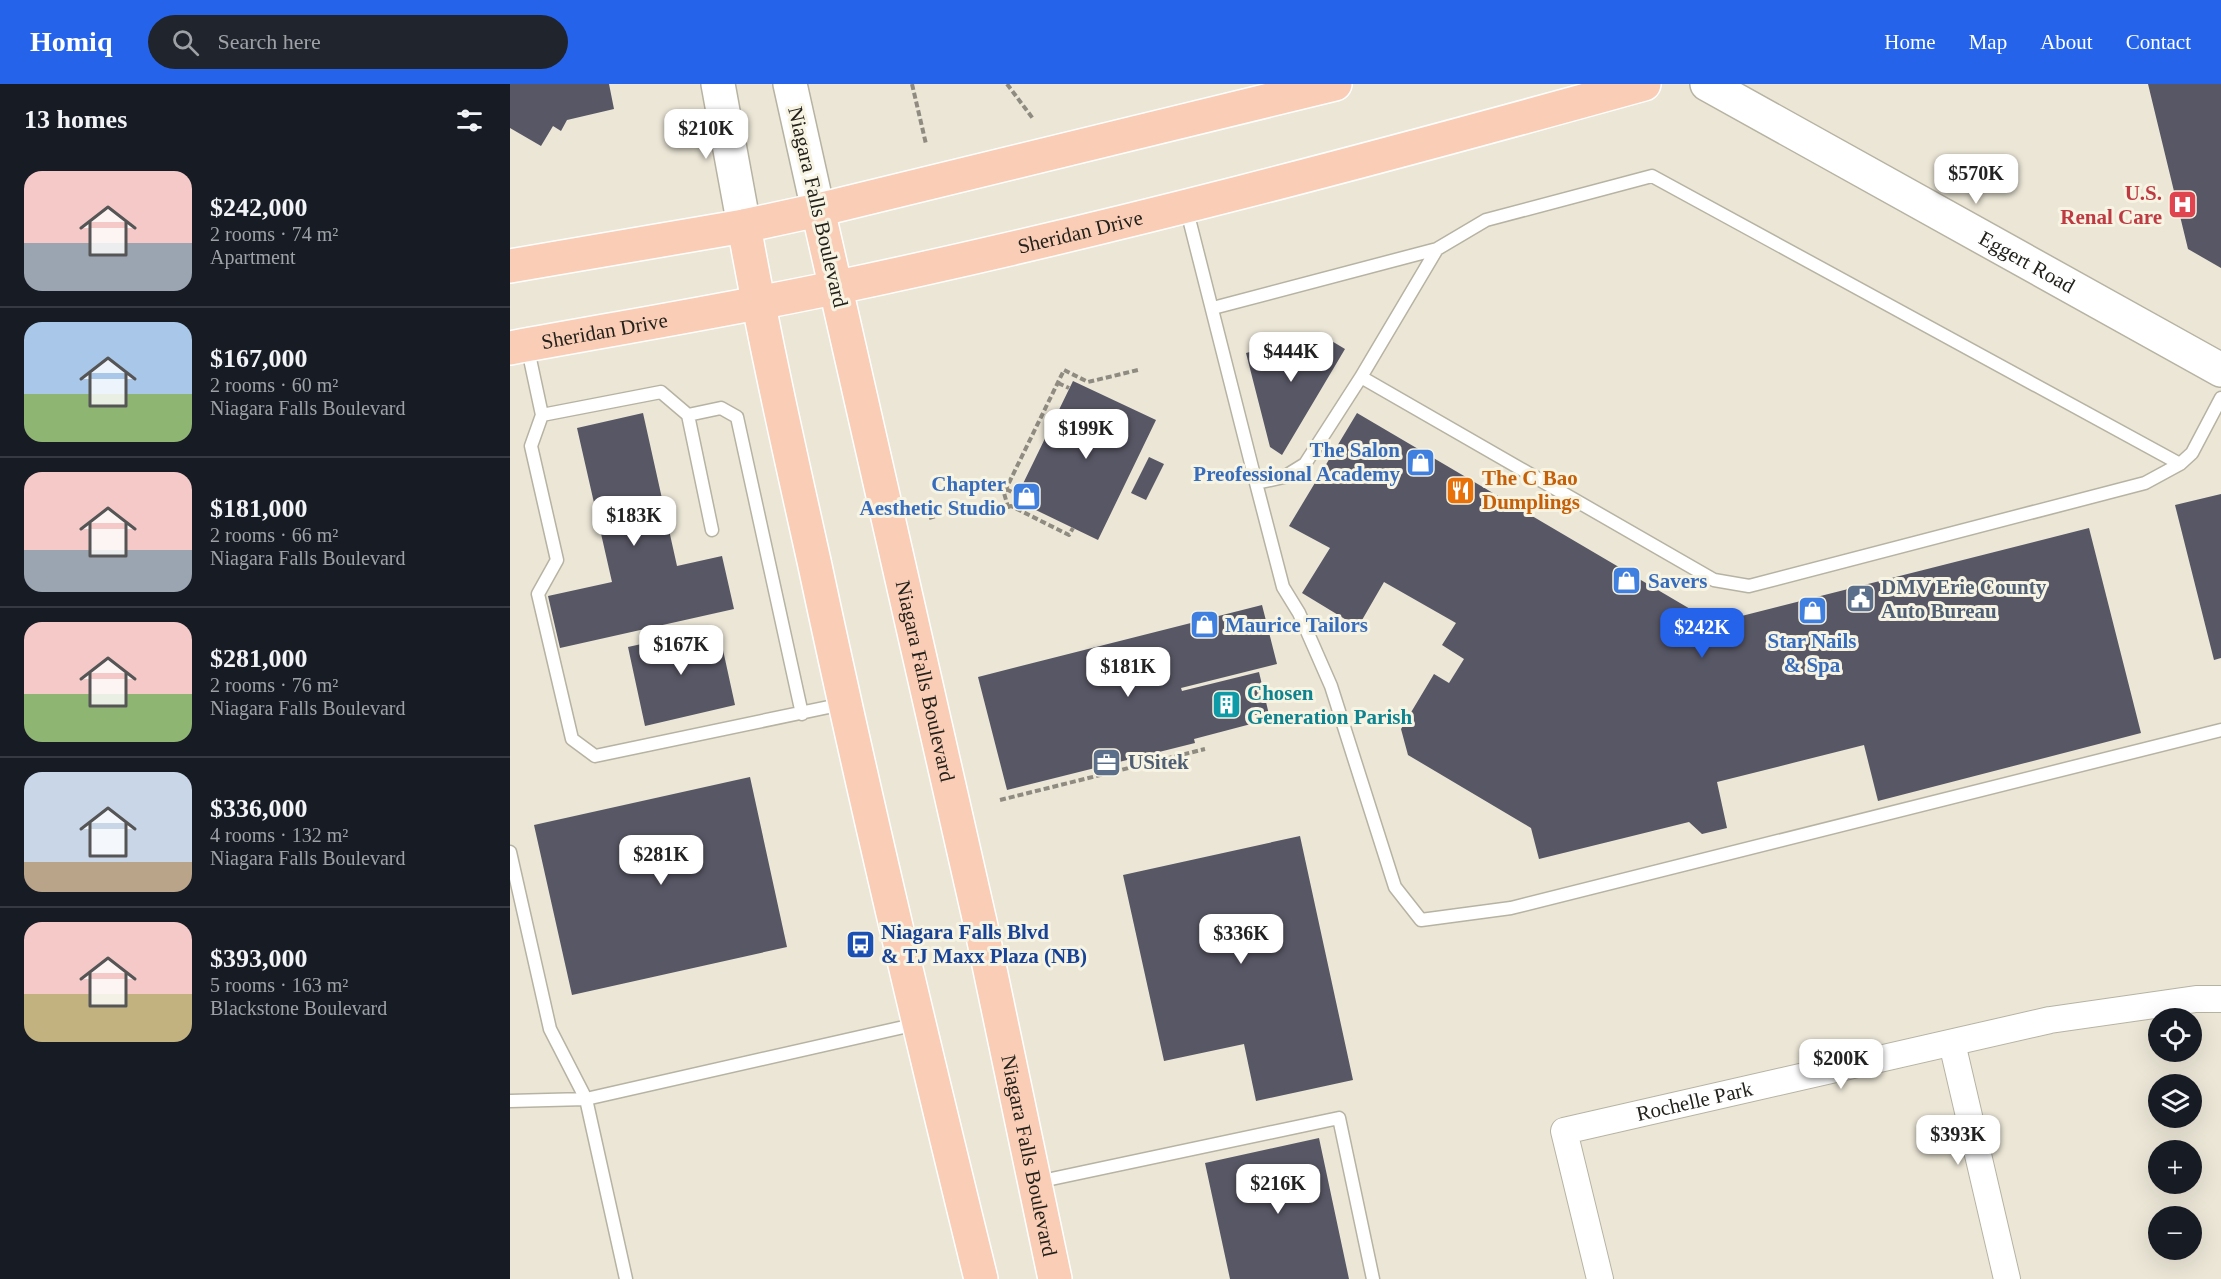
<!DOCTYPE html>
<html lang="en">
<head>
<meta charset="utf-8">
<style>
	body { margin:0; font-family:"Times New Roman",serif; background:#20242c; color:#f1f3f6; height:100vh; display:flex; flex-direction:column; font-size:22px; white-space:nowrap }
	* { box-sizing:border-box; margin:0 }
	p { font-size:20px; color:#9ea1a6 }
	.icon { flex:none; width:33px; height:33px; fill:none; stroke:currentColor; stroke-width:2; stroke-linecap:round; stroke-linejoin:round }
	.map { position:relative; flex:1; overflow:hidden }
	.sheet { display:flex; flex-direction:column; background:#171b24; width:510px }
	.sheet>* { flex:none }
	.fabs { position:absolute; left:1638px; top:924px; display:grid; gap:12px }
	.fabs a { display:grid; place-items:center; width:54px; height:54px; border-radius:50%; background:#171b24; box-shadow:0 6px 24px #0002; font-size:30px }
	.price { position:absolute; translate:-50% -51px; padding:0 14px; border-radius:12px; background:#fff; color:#222; font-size:20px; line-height:39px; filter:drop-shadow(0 2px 3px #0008) }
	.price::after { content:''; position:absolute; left:50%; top:36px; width:18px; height:14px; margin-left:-9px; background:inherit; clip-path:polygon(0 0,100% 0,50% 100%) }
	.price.selected { background:#2563eb; color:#fff }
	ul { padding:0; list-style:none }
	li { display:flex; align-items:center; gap:18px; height:150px; padding:0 24px }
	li+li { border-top:2px solid #363941 }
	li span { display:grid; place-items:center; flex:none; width:168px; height:120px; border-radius:18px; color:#555 }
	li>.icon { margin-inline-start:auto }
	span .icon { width:72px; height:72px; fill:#fffc; stroke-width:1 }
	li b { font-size:26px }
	h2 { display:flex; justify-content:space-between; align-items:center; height:72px; padding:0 24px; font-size:26px }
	header { display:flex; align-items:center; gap:36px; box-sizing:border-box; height:84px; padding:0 30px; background:#2563eb; color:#fff }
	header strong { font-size:28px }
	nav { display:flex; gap:33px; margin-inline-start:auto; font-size:21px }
	.search { width:420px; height:54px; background:#20242c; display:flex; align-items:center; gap:15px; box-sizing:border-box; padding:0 21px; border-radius:33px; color:#9ea1a6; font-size:22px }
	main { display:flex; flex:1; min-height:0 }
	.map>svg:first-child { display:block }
	.building { fill:#585765 }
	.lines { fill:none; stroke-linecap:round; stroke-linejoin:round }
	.lane-casing { stroke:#b7b3a3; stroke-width:15 }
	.street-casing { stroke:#b7b3a3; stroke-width:28 }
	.secondary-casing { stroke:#b7b3a3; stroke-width:36 }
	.primary-casing { stroke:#fff; stroke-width:36 }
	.path { stroke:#8f8b80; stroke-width:4; stroke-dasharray:6 3; stroke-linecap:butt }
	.lane { stroke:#fff; stroke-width:12 }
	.street { stroke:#fff; stroke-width:26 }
	.secondary { stroke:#fff; stroke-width:33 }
	.primary { stroke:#facdb6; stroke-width:33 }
	.labels { text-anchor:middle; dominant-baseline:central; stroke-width:6; stroke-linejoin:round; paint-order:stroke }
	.health-label { font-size:21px; font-weight:bold; fill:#be3a42; stroke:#f8f4e3; text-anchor:end }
	.street-label { font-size:21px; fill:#23211b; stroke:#f8f4e3 }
	.shop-label { font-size:21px; font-weight:bold; fill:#366cbe; stroke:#f8f4e3; text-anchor:end }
	.food-label { font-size:21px; font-weight:bold; fill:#c56008; stroke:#f8f4e3; text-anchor:start }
	.service-label { font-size:21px; font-weight:bold; fill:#4e5e75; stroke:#f8f4e3; text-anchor:start }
	.culture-label { font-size:21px; font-weight:bold; fill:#0d838f; stroke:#f8f4e3; text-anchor:start }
	.transit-label { font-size:21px; font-weight:bold; fill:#164399; stroke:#f8f4e3; text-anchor:start }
</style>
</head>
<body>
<header>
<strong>Homiq</strong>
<div class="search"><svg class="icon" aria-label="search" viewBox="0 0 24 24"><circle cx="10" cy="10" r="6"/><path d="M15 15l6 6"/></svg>Search here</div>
<nav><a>Home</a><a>Map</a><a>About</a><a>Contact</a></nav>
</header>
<main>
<section class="sheet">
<h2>13 homes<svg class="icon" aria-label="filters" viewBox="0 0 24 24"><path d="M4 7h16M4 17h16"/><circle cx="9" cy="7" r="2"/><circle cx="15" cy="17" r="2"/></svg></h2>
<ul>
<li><span style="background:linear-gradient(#f6c9c9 60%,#9aa5b1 0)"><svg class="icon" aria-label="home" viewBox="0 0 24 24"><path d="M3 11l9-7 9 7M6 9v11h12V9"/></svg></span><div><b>$242,000</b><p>2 rooms · 74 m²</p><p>Apartment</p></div></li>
<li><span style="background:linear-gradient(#a9c7e8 60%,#8fb573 0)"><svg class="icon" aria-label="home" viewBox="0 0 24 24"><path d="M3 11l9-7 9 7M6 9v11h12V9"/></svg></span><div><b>$167,000</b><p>2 rooms · 60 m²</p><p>Niagara Falls Boulevard</p></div></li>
<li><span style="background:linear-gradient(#f6c9c9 65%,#9aa5b1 0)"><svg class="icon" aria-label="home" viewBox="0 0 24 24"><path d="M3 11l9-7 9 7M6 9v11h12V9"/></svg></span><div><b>$181,000</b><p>2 rooms · 66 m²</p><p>Niagara Falls Boulevard</p></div></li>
<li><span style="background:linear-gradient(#f6c9c9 60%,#8fb573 0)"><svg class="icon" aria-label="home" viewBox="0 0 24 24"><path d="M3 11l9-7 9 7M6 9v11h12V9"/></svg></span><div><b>$281,000</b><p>2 rooms · 76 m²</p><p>Niagara Falls Boulevard</p></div></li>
<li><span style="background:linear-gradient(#c9d6e8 75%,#b9a48a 0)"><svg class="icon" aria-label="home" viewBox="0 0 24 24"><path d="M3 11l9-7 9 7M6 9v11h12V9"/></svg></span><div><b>$336,000</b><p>4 rooms · 132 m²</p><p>Niagara Falls Boulevard</p></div></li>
<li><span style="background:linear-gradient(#f6c9c9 60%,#c2b280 0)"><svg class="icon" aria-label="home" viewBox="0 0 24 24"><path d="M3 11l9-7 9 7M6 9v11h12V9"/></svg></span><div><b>$393,000</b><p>5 rooms · 163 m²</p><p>Blackstone Boulevard</p></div></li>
</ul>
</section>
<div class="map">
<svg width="1711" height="1195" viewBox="0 0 1711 1195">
	<rect width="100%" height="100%" fill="#ebe6d6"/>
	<path class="building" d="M0,0H99L104,25L57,36L51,47L43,42L31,62L0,44Z
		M1638,0H1711V184L1678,165Z
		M810,250L835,265L772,371L760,363L736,269Z
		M563,297L646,336L588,456L505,416Z
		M133,329L167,482L212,472L224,525L50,564L38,512L102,498L67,344Z
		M847,329L1204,539L1579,444L1631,649L1368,717L1354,661L1207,698L1217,744L1192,750L1179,738L1029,775L1021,744L898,671L891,645L924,590L939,599L954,575L932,561L946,539L874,498L848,543L792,509L820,464L779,442Z
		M639,373L654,380L636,416L621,409Z
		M1711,410V574L1704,576L1665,421Z
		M752,521L767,580L671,604L672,607L749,588L760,635L684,655L685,659L497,706L468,593Z
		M208,543L225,621L135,642L118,563Z
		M240,693L277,863L62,911L24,741Z
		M790,752L843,996L746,1017L734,960L654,977L613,791Z
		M809,1054L839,1195H720L695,1079Z"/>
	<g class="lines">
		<defs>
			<path id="lane" d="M676,123L746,399L774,393L795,380L851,293L1204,496L1239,502L1635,399L1670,380L1682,369L1711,314
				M703,224L927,165L976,136L1142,92L1670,380
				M17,261L32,331L21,362L47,476L28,510L62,655L85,672L333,620
				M851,293L927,165
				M32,331L151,308L178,331L202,446
				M178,331L211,324L227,333L292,630
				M746,399L773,503L789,529L821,602L885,803L911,836L1001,824L1711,646
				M0,768L40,945L76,1015L116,1195
				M0,1017L76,1015L407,940
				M527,1098L829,1034L863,1195"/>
			<g id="street">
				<path d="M1442,959L1497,1195"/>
				<path id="s1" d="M1090,1195L1054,1047L1540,936L1686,915H1711"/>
			</g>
			<g id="secondary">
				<path d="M208,0L234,142"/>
				<path d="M280,0L308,126"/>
				<path id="s2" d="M1197,0L1711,286"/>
			</g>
			<g id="primary">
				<path id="s3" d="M308,126L470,838L545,1195"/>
				<path d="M234,142C254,254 279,365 304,477C355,717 412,956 471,1195"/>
				<path d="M0,182L234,142L308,126L825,0"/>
				<path id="s4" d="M0,264C109,244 219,226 328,203C599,146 867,74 1134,0"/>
			</g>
		</defs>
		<use href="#lane" class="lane-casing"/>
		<use href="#street" class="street-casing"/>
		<use href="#secondary" class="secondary-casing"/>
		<use href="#primary" class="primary-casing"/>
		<path class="path" d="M402,0L416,60
			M497,0L524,36
			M548,299L559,304
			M496,405L508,411
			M498,423L501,422L559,451L563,444
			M488,426L498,423L494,409L554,286L578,298L628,286
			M419,434L451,425
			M490,716L695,665"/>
		<use href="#lane" class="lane"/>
		<use href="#street" class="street"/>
		<use href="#secondary" class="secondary"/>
		<use href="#primary" class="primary"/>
	</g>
	<defs>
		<symbol id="hospital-square" viewBox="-11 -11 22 22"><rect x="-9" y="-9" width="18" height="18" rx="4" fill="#e0444e" stroke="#f8f4e3"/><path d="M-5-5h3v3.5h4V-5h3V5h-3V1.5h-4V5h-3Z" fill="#fff"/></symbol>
		<symbol id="shop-square" viewBox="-11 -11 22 22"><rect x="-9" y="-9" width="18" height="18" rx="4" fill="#3f7fe0" stroke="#f8f4e3"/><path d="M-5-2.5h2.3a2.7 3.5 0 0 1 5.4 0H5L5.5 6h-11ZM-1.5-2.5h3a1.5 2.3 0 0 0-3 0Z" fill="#fff"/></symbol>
		<symbol id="restaurant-square" viewBox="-11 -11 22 22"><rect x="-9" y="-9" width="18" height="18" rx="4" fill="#e8710a" stroke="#f8f4e3"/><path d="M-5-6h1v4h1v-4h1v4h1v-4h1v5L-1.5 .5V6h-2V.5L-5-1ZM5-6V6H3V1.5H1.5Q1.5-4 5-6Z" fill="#fff"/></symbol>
		<symbol id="civic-square" viewBox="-11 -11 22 22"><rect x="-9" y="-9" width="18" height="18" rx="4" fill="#5c6f8a" stroke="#f8f4e3"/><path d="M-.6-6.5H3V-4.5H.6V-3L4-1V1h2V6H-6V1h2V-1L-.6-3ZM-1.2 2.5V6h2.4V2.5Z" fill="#fff"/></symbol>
		<symbol id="building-square" viewBox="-11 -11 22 22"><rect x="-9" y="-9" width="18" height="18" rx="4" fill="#0f9aa8" stroke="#f8f4e3"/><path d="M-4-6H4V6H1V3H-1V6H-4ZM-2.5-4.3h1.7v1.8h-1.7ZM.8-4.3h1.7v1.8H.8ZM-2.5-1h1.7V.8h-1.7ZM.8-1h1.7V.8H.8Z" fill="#fff"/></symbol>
		<symbol id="office-square" viewBox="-11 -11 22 22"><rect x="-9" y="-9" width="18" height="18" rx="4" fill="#5c6f8a" stroke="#f8f4e3"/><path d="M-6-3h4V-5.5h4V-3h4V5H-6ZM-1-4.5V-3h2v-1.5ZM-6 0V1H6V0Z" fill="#fff"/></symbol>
		<symbol id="bus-square" viewBox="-11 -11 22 22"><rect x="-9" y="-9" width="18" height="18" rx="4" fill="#1a4fb4" stroke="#f8f4e3"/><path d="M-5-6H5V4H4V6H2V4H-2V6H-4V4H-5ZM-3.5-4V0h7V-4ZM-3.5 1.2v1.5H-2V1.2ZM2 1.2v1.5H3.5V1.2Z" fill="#fff"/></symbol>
	</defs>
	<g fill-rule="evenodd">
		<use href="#hospital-square" x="1656" y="104" width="33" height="33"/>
		<use href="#shop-square" x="894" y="362" width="33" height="33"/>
		<use href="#restaurant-square" x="934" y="390" width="33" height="33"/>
		<use href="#shop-square" x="500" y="396" width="33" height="33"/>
		<use href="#shop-square" x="1100" y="480" width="33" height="33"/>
		<use href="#civic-square" x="1334" y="498" width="33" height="33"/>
		<use href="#shop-square" x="1286" y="510" width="33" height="33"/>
		<use href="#shop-square" x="678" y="524" width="33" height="33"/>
		<use href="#building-square" x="700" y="604" width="33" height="33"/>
		<use href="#office-square" x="580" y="662" width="33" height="33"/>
		<use href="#bus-square" x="334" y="844" width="33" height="33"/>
	</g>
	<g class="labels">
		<g class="health-label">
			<text x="1652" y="109">U.S.<tspan x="1652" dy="24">Renal Care</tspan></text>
		</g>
		<g class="street-label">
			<text transform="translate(308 123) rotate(77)">Niagara Falls Boulevard</text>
			<text stroke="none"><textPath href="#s4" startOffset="582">Sheridan Drive</textPath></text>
			<text stroke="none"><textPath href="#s2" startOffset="366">Eggert Road</textPath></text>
			<text stroke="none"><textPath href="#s4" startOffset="96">Sheridan Drive</textPath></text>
			<text stroke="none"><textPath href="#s3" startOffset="483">Niagara Falls Boulevard</textPath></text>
			<text stroke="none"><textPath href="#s1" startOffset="286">Rochelle Park</textPath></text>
			<text stroke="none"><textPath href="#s3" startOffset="969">Niagara Falls Boulevard</textPath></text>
		</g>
		<g class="shop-label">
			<text x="890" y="366">The Salon<tspan x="890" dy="24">Preofessional Academy</tspan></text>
			<text x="496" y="400">Chapter<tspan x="496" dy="24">Aesthetic Studio</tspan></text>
			<text x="1138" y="497" text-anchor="start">Savers</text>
			<text x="715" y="541" text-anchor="start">Maurice Tailors</text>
			<text x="1302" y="557" text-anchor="middle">Star Nails<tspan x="1302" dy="24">&amp; Spa</tspan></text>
		</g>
		<g class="food-label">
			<text x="972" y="394">The C Bao<tspan x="972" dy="24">Dumplings</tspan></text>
		</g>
		<g class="service-label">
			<text x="1371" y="503">DMV Erie County<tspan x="1371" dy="24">Auto Bureau</tspan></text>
			<text x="618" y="678">USitek</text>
		</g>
		<g class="culture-label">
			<text x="737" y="609">Chosen<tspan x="737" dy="24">Generation Parish</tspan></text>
		</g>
		<g class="transit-label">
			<text x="371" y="848">Niagara Falls Blvd<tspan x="371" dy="24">&amp; TJ Maxx Plaza (NB)</tspan></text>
		</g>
	</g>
</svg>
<div class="fabs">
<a><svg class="icon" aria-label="locate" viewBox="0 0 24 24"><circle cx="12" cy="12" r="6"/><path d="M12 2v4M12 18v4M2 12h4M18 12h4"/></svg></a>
<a><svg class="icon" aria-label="layers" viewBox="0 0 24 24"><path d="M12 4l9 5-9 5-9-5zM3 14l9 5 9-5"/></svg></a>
<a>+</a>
<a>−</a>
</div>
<b class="price" style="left:196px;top:76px">$210K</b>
<b class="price" style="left:1466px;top:121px">$570K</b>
<b class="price" style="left:781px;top:299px">$444K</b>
<b class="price" style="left:576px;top:376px">$199K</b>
<b class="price" style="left:124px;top:463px">$183K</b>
<b class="price selected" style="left:1192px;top:575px">$242K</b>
<b class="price" style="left:171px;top:592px">$167K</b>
<b class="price" style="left:618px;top:614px">$181K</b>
<b class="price" style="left:151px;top:802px">$281K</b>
<b class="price" style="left:731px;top:881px">$336K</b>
<b class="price" style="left:1331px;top:1006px">$200K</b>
<b class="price" style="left:1448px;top:1082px">$393K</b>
<b class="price" style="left:768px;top:1131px">$216K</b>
</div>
</main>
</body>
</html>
